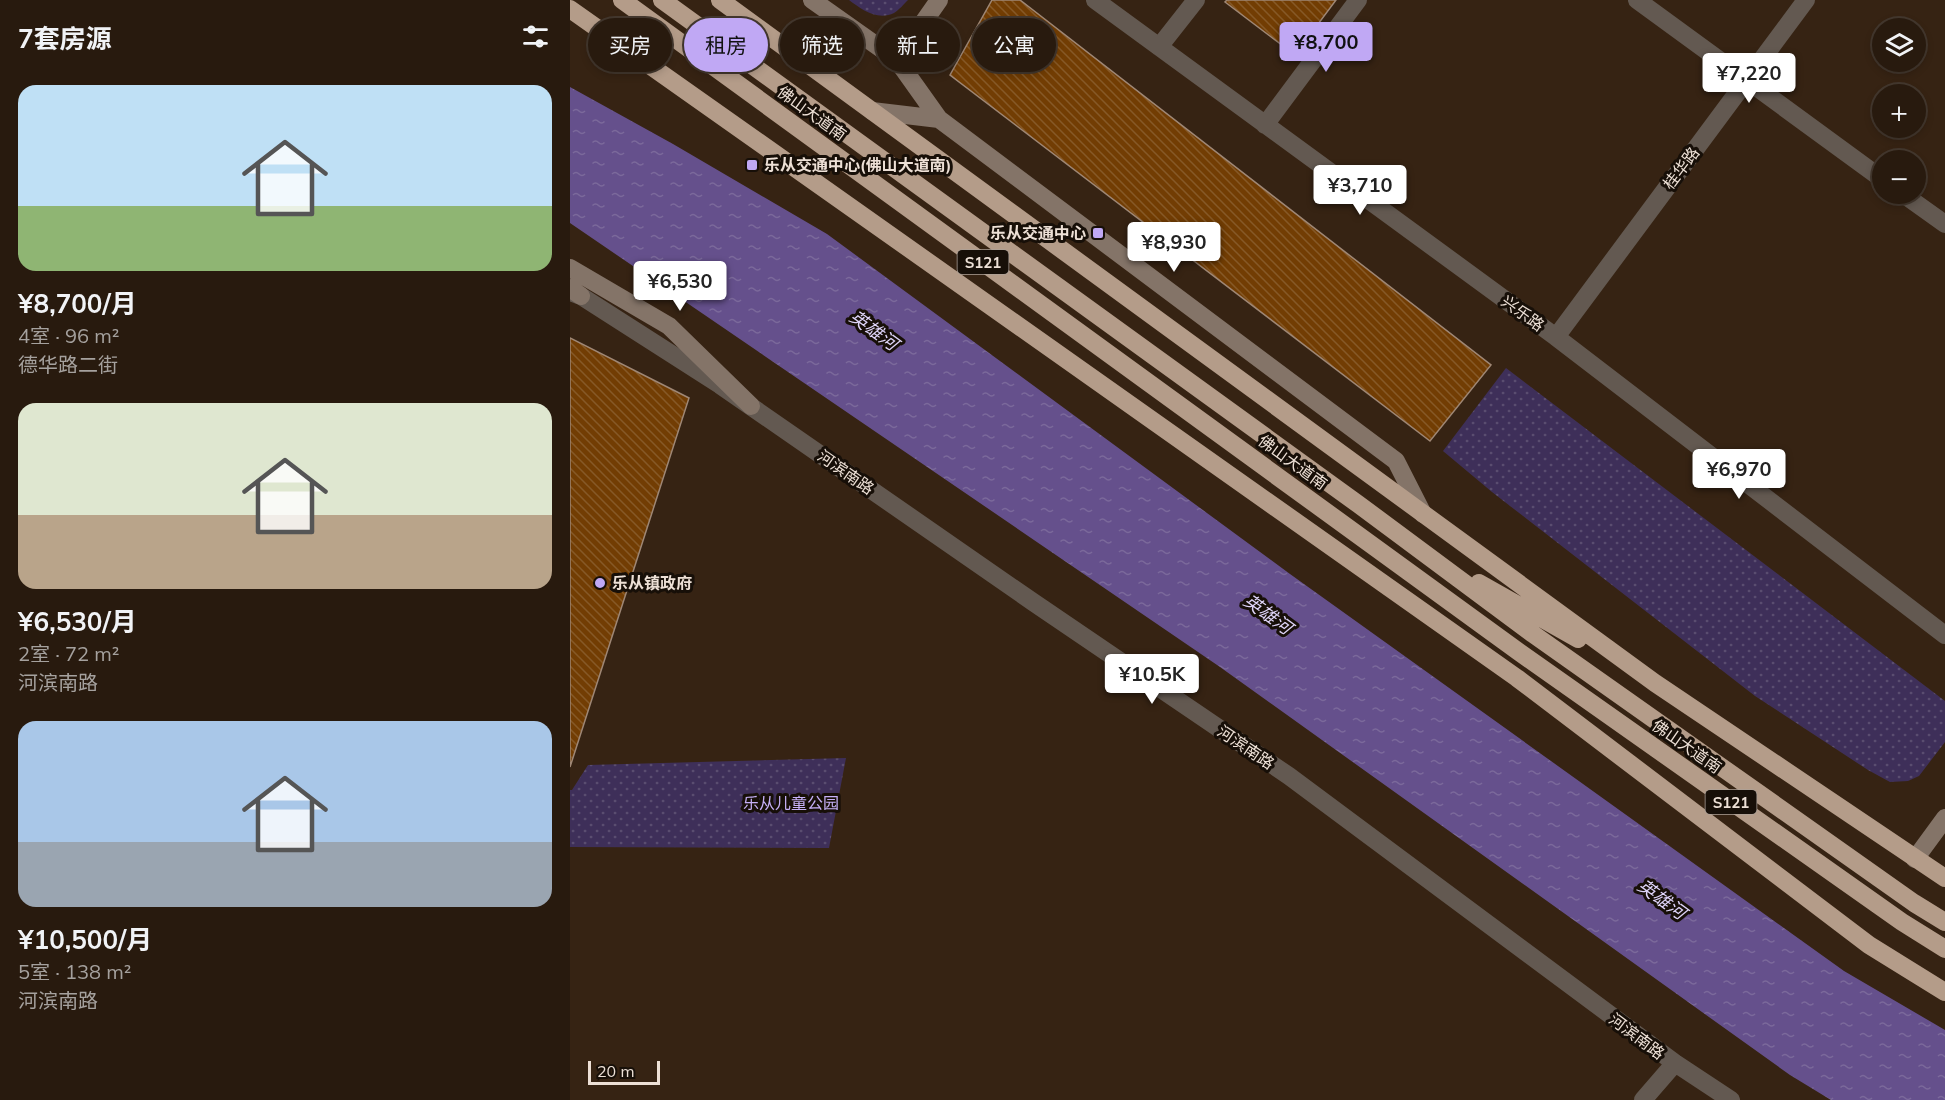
<!DOCTYPE html>
<html lang="zh">
<head>
<meta charset="utf-8">
<style>
	body { margin:0; font-family:Mulish,"Noto Sans SC",sans-serif; background:#302317; color:#f1f3f6; height:100vh; display:flex; flex-direction:column; font-size:22px; white-space:nowrap }
	* { box-sizing:border-box; margin:0 }
	p { font-size:20px; color:#a5a19e }
	.icon { flex:none; width:33px; height:33px; fill:none; stroke:currentColor; stroke-width:2; stroke-linecap:round; stroke-linejoin:round }
	.map { position:relative; flex:1; overflow:hidden }
	.sheet { display:flex; flex-direction:column; background:#281a0e; width:570px }
	.sheet>* { flex:none }
	.banner { position:absolute; left:18px; top:18px; width:570px; height:54px; display:flex; gap:12px }
	.tools { position:absolute; left:1302px; top:18px; display:grid; gap:12px }
	.tools a { display:grid; place-items:center; width:54px; height:54px; border-radius:50%; background:#281a0e; box-shadow:0 3px 9px #0003,0 0 0 2px #44382e; font-size:30px }
	.scale { position:absolute; left:18px; bottom:15px; width:72px; box-sizing:border-box; padding-left:6px; border:3px solid #ede0d6; border-top:0; font-size:16px; line-height:21px; white-space:nowrap; color:#ede0d6; -webkit-text-stroke:4px #170f08; paint-order:stroke }
	.price { position:absolute; translate:-50% -51px; padding:0 14px; border-radius:6px; background:#fff; color:#222; font-size:20px; line-height:39px; filter:drop-shadow(0 2px 3px #0008) }
	.price::after { content:''; position:absolute; left:50%; top:36px; width:18px; height:14px; margin-left:-9px; background:inherit; clip-path:polygon(0 0,100% 0,50% 100%) }
	.price.on { background:#c0a8f4; color:#111 }
	ul { padding:0; list-style:none }
	li { display:grid; align-content:center; gap:12px; height:318px; padding:0 18px }
	li span { display:grid; place-items:center; height:186px; border-radius:18px; color:#555 }
	li>.icon { margin-inline-start:auto }
	span .icon { width:108px; height:108px; fill:#fffc; stroke-width:1 }
	li b { font-size:26px }
	h2 { display:flex; justify-content:space-between; align-items:center; height:72px; padding:0 18px; font-size:26px }
	.chip { padding:0 21px; border-radius:27px; background:#281a0e; box-shadow:0 3px 9px #0003,0 0 0 2px #44382e; font-size:21px; line-height:54px }
	.chip.on { background:#c0a8f4; color:#111 }
	main { display:flex; flex:1; min-height:0 }
	.map>svg:first-child { display:block }
	.park { fill:url(#park-dots) }
	.water { fill:url(#water-ripples) }
	.building { fill:url(#building-back-hatch); stroke:#9f8775; stroke-width:1.5 }
	.lines { fill:none; stroke-linecap:round; stroke-linejoin:round }
	.street { stroke:#635951; stroke-width:18 }
	.secondary { stroke:#847468; stroke-width:18 }
	.highway { stroke:#b49c89; stroke-width:18 }
	.poi-dot { fill:#c0a8f4; stroke:#170f08; stroke-width:2 }
	.labels { text-anchor:middle; dominant-baseline:central; stroke-width:6; stroke-linejoin:round; paint-order:stroke }
	.shield { fill:#170f08; stroke:#ada198; stroke-width:1.5 }
	.shield-label { font-size:15px; font-weight:bold; fill:#ede0d6 }
	.street-label { font-size:16px; fill:#ede0d6; stroke:#170f08 }
	.poi-label { font-size:16px; font-weight:bold; fill:#ede0d6; stroke:#170f08; text-anchor:start }
	.park-label { font-size:16px; fill:#c6b0f7; stroke:#170f08 }
	.water-label { font-size:18px; font-style:italic; fill:#ded4f8; stroke:#170f08 }
</style>
</head>
<body>
<main>
<section class="sheet">
<h2>7套房源<svg class="icon" aria-label="filters" viewBox="0 0 24 24"><path d="M4 7h16M4 17h16"/><circle cx="9" cy="7" r="2"/><circle cx="15" cy="17" r="2"/></svg></h2>
<ul>
<li><span style="background:linear-gradient(#bfe0f5 65%,#8fb573 0)"><svg class="icon" aria-label="home" viewBox="0 0 24 24"><path d="M3 11l9-7 9 7M6 9v11h12V9"/></svg></span><div><b>¥8,700/月</b><p>4室 · 96 m²</p><p>德华路二街</p></div></li>
<li><span style="background:linear-gradient(#dfe7d0 60%,#b9a48a 0)"><svg class="icon" aria-label="home" viewBox="0 0 24 24"><path d="M3 11l9-7 9 7M6 9v11h12V9"/></svg></span><div><b>¥6,530/月</b><p>2室 · 72 m²</p><p>河滨南路</p></div></li>
<li><span style="background:linear-gradient(#a9c7e8 65%,#9aa5b1 0)"><svg class="icon" aria-label="home" viewBox="0 0 24 24"><path d="M3 11l9-7 9 7M6 9v11h12V9"/></svg></span><div><b>¥10,500/月</b><p>5室 · 138 m²</p><p>河滨南路</p></div></li>
</ul>
</section>
<div class="map">
<svg width="1375" height="1100" viewBox="0 0 1375 1100">
	<defs>
		<pattern id="park-dots" width="8" height="8" patternUnits="userSpaceOnUse" patternTransform="scale(1.5)"><rect width="8" height="8" fill="#3e2f59"/><path d="M2 2h.1M6 6h.1" fill="none" stroke="#5a4d70" stroke-width="1.8" stroke-linecap="round"/></pattern>
		<pattern id="water-ripples" width="26" height="14" patternUnits="userSpaceOnUse" patternTransform="scale(1.5)"><rect width="26" height="14" fill="#65508c"/><path d="M2 4q2-2 4 0t4 0M15 11q2-2 4 0t4 0" fill="none" stroke="#7b699b"/></pattern>
		<pattern id="building-back-hatch" width="6" height="6" patternUnits="userSpaceOnUse" patternTransform="scale(1.5)"><rect width="6" height="6" fill="#723d03"/><path d="M-1 5l2 2M0 0l6 6M5-1l2 2" fill="none" stroke="#865927"/></pattern>
	</defs>
	<rect width="100%" height="100%" fill="#362313"/>
	<path class="park" d="M279,0H338C334,4 329,10 324,13C307,21 291,9 279,0Z
		M936,368L1375,701V742L1349,776L1338,781L1320,782L1298,770L1185,696L922,492L873,451Z
		M276,758L259,848L0,847V790H2L18,765Z"/>
	<path class="water" d="M0,87L103,144L257,234L720,574L1274,971L1375,1030V1100H1261L1220,1075L650,667L0,223Z"/>
	<path class="building" d="M422,0H450L921,365L860,441L380,75Z
		M657,0H766L725,55L655,2Z
		M0,338L119,398L0,767Z"/>
	<g class="lines">
		<path class="street" d="M525,0L986,337L1375,635
			M1067,0L1312,179
			M589,47L626,0
			M695,125L788,0
			M1333,194L1375,224
			M0,292L11,296L150,385L463,602L719,776L1105,1063L1161,1100
			M986,337L1236,0
			M1073,1100L1105,1063"/>
		<path class="secondary" d="M242,0L327,60L369,119
			M327,60L369,0
			M302,111L369,119L826,461L853,514
			M0,268L99,326L181,406
			M0,288L11,296
			M1345,859L1375,818"/>
		<path class="highway" d="M52,0L949,652L1332,922L1375,949
			M92,0L788,504L963,634L1344,903L1375,922
			M150,0L1085,683L1375,878
			M0,9L947,678L1299,945L1375,992
			M909,583L1008,639"/>
	</g>
	<g class="poi-dot">
		<rect x="176" y="159" width="12" height="12" rx="3"/>
		<rect x="522" y="227" width="12" height="12" rx="3"/>
		<circle cx="30" cy="583" r="6"/>
	</g>
	<g class="labels">
		<g class="shield">
			<rect x="387.5" y="250" width="51" height="24" rx="4.5"/>
			<rect x="1135.5" y="790" width="51" height="24" rx="4.5"/>
		</g>
		<g class="shield-label">
			<text x="413" y="262">S121</text>
			<text x="1161" y="802">S121</text>
		</g>
		<g class="street-label">
			<text transform="translate(242 113) rotate(36)">佛山大道南</text>
			<text transform="translate(1111 168) rotate(-53)">桂华路</text>
			<text transform="translate(953 313) rotate(36)">兴乐路</text>
			<text transform="translate(723 462) rotate(36)">佛山大道南</text>
			<text transform="translate(276 472) rotate(35)">河滨南路</text>
			<text transform="translate(1117 746) rotate(35)">佛山大道南</text>
			<text transform="translate(676 747) rotate(34)">河滨南路</text>
			<text transform="translate(1067 1036) rotate(37)">河滨南路</text>
		</g>
		<g class="poi-label">
			<text x="194" y="165">乐从交通中心(佛山大道南)</text>
			<text x="516" y="233" text-anchor="end">乐从交通中心</text>
			<text x="42" y="583">乐从镇政府</text>
		</g>
		<g class="park-label">
			<text x="221" y="803">乐从儿童公园</text>
		</g>
		<g class="water-label">
			<text transform="translate(304 330) rotate(36)">英雄河</text>
			<text transform="translate(698 614) rotate(36)">英雄河</text>
			<text transform="translate(1092 899) rotate(36)">英雄河</text>
		</g>
	</g>
</svg>
<div class="tools">
<a><svg class="icon" aria-label="layers" viewBox="0 0 24 24"><path d="M12 4l9 5-9 5-9-5zM3 14l9 5 9-5"/></svg></a>
<a>+</a>
<a>−</a>
</div>
<div class="scale">20 m</div>
<b class="price on" style="left:756px;top:73px">¥8,700</b>
<b class="price" style="left:1179px;top:104px">¥7,220</b>
<b class="price" style="left:790px;top:216px">¥3,710</b>
<b class="price" style="left:604px;top:273px">¥8,930</b>
<b class="price" style="left:110px;top:312px">¥6,530</b>
<b class="price" style="left:1169px;top:500px">¥6,970</b>
<b class="price" style="left:582px;top:705px">¥10.5K</b>
<div class="banner">
<a class="chip">买房</a>
<a class="chip on">租房</a>
<a class="chip">筛选</a>
<a class="chip">新上</a>
<a class="chip">公寓</a>
</div>
</div>
</main>
</body>
</html>
